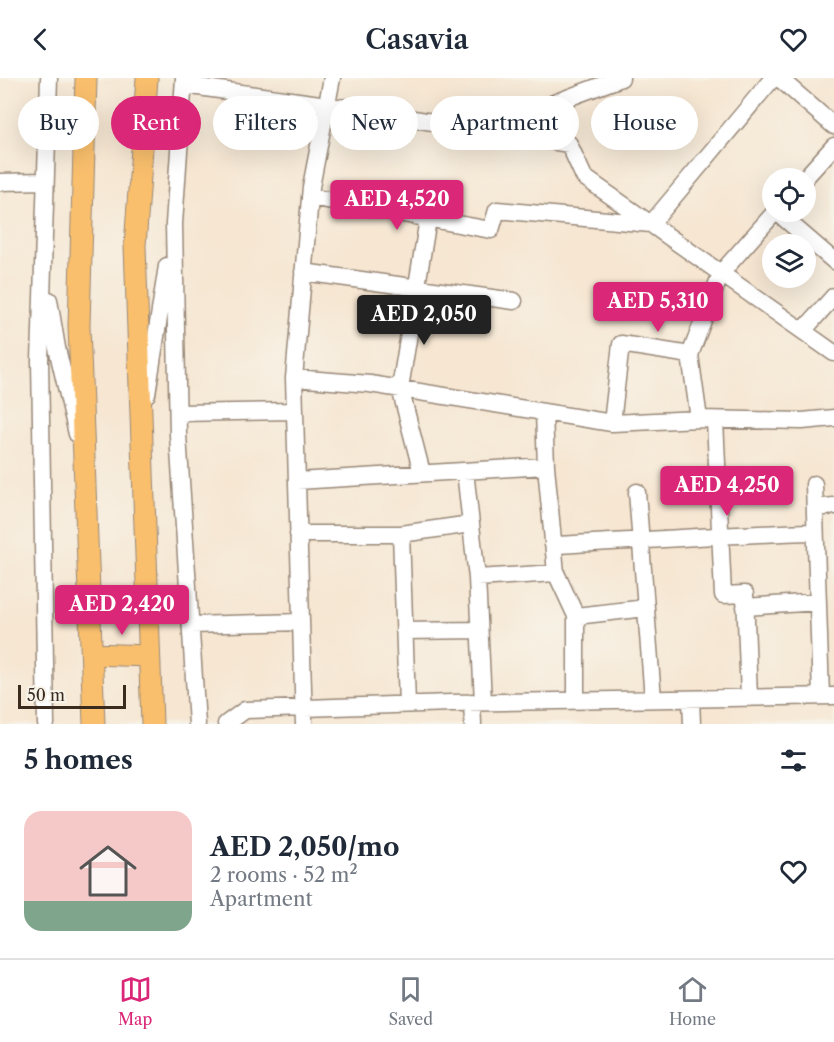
<!DOCTYPE html>
<html lang="en">
<head>
<meta charset="utf-8">
<style>
	body { margin:0; font-family:"Libre Caslon Text",serif; background:#f6f6f7; color:#1f2937; height:100vh; display:flex; flex-direction:column; font-size:22px; white-space:nowrap }
	* { box-sizing:border-box; margin:0 }
	p { font-size:20px; color:#747a83 }
	.icon { flex:none; width:33px; height:33px; fill:none; stroke:currentColor; stroke-width:2; stroke-linecap:round; stroke-linejoin:round }
	.map { position:relative; height:646px; overflow:hidden }
	.side { display:flex; flex-direction:column; background:#fff; flex:1 }
	.side>* { flex:none }
	.banner { position:absolute; left:18px; top:18px; width:798px; height:54px; display:flex; gap:12px }
	.tools { position:absolute; left:762px; top:90px; display:grid; gap:12px }
	.tools a { display:grid; place-items:center; width:54px; height:54px; border-radius:50%; background:#fff; box-shadow:0 6px 24px #0002; font-size:30px }
	.scale { position:absolute; left:18px; bottom:15px; width:108px; box-sizing:border-box; padding-left:6px; border:3px solid #3b2a1e; border-top:0; font-size:16px; line-height:21px; white-space:nowrap; color:#3b2a1e; -webkit-text-stroke:4px #f7f3e8; paint-order:stroke }
	.price { position:absolute; translate:-50% -51px; padding:0 14px; border-radius:6px; background:#db2777; color:#fff; font-size:20px; line-height:39px; filter:drop-shadow(0 2px 3px #0008) }
	.price::after { content:''; position:absolute; left:50%; top:36px; width:18px; height:14px; margin-left:-9px; background:inherit; clip-path:polygon(0 0,100% 0,50% 100%) }
	.price.selected { background:#222; color:#fff }
	ul { padding:0; list-style:none }
	li { display:flex; align-items:center; gap:18px; height:150px; padding:0 24px }
	li+li { border-top:2px solid #e0e1e3 }
	li span { display:grid; place-items:center; flex:none; width:168px; height:120px; border-radius:18px; color:#555 }
	li>.icon { margin-inline-start:auto }
	span .icon { width:72px; height:72px; fill:#fffc; stroke-width:1 }
	li b { font-size:26px }
	h2 { display:flex; justify-content:space-between; align-items:center; height:72px; padding:0 24px; font-size:26px }
	.pill { padding:0 21px; border-radius:27px; background:#fff; box-shadow:0 6px 24px #0002; font-size:21px; line-height:54px }
	.pill.selected { background:#db2777; color:#fff }
	header { display:flex; justify-content:space-between; align-items:center; height:78px; padding:0 24px; background:#fff; font-size:27px; font-weight:600 }
	.tabs { display:flex; justify-content:space-around; align-items:center; height:84px; border-top:2px solid #e0e1e3; background:#fff; font-size:16px; color:#747a83 }
	.tabs a { display:grid; justify-items:center; gap:3px }
	.tabs .selected { color:#db2777 }
	.map>svg:first-child { display:block }
	.lines { fill:none; stroke-linecap:round; stroke-linejoin:round }
	.minor-casing { stroke:#988878; stroke-width:19 }
	.major-casing { stroke:#988878; stroke-width:23 }
	.minor { stroke:#fff; stroke-width:16 }
	.major { stroke:#f9bf6d; stroke-width:21 }
</style>
</head>
<body>
<header><svg class="icon" aria-label="back" viewBox="0 0 24 24"><path d="M15 5l-7 7 7 7"/></svg>Casavia<svg class="icon" aria-label="heart" viewBox="0 0 24 24"><path d="M12 20l-8-8c-3-5 5-10 8-4 3-6 11-1 8 4z"/></svg></header>
<div class="map">
<svg width="834" height="646" viewBox="0 0 834 646">
	<rect width="100%" height="100%" fill="#f7f3e8"/>
	<filter id="ink" filterUnits="userSpaceOnUse"><feTurbulence type="fractalNoise" baseFrequency=".0167" numOctaves="2"/><feDisplacementMap in="SourceGraphic" scale="12" xChannelSelector="R" yChannelSelector="G"/><feConvolveMatrix kernelMatrix="1 2 1 2 8 2 1 2 1" color-interpolation-filters="sRGB"/></filter>
	<filter id="wash" filterUnits="userSpaceOnUse"><feTurbulence type="fractalNoise" baseFrequency=".008" numOctaves="4" result="noise"/><feDisplacementMap in="SourceGraphic" scale="24" xChannelSelector="R" yChannelSelector="G"/><feGaussianBlur stdDeviation="1.35" result="paint"/><feColorMatrix in="noise" values="0 0 0 0 0 0 0 0 0 0 0 0 0 0 0 0 0 1.4 0 .05"/><feComposite in="paint" operator="in"/></filter>
	<g filter="url(#wash)">
		<rect width="100%" height="100%" fill="#f6e6d2"/>
	</g>
	<g filter="url(#ink)">
		<g class="lines">
			<defs>
				<path id="minor" d="M184,0L174,146L178,357L197,646
					M779,0L834,48
					M184,7L327,27L569,66L584,99L834,275
					M549,63L554,25L621,0
					M805,100L834,68
					M0,104L45,103
					M310,119L491,152L497,132L651,146L773,0
					M777,134L834,183
					M303,194L514,223
					M49,222L57,270L77,356
					M803,253L834,218
					M294,300L370,306L612,345L699,341L802,343L834,340
					M147,316L167,188
					M544,334L546,388L556,495L576,538V622
					M178,335L295,333
					M699,341L690,277L721,195L775,134
					M715,342L723,517L745,516L749,620
					M612,345L621,266L690,277
					M465,393L477,500L483,624
					M422,395L400,310L428,141
					M297,403L546,388
					M814,406L821,618
					M637,414L653,621
					M815,430L834,428
					M298,456H401L471,446
					M401,456L407,626
					M553,467C640,463 728,456 815,454
					M477,500L556,495
					M745,529L818,524
					M576,538L646,530
					M191,547L301,544
					M404,553L479,552
					M691,621L692,646
					M472,624L473,646
					M46,646L40,283L49,0
					M226,646L245,632L451,625L834,618
					M304,646L294,300L311,109L332,0"/>
				<path id="major" d="M86,0L79,248L94,646
					M147,0L135,168L152,646
					M92,576L149,578"/>
			</defs>
			<use href="#minor" class="minor-casing"/>
			<use href="#major" class="major-casing"/>
			<use href="#minor" class="minor"/>
			<use href="#major" class="major"/>
		</g>
	</g>
</svg>
<div class="tools">
<a><svg class="icon" aria-label="locate" viewBox="0 0 24 24"><circle cx="12" cy="12" r="6"/><path d="M12 2v4M12 18v4M2 12h4M18 12h4"/></svg></a>
<a><svg class="icon" aria-label="layers" viewBox="0 0 24 24"><path d="M12 4l9 5-9 5-9-5zM3 14l9 5 9-5"/></svg></a>
</div>
<div class="scale">50 m</div>
<b class="price" style="left:397px;top:153px">AED 4,520</b>
<b class="price" style="left:658px;top:255px">AED 5,310</b>
<b class="price selected" style="left:424px;top:268px">AED 2,050</b>
<b class="price" style="left:727px;top:439px">AED 4,250</b>
<b class="price" style="left:122px;top:558px">AED 2,420</b>
<div class="banner">
<a class="pill">Buy</a>
<a class="pill selected">Rent</a>
<a class="pill">Filters</a>
<a class="pill">New</a>
<a class="pill">Apartment</a>
<a class="pill">House</a>
</div>
</div>
<section class="side">
<h2>5 homes<svg class="icon" aria-label="filters" viewBox="0 0 24 24"><path d="M4 7h16M4 17h16"/><circle cx="9" cy="7" r="2"/><circle cx="15" cy="17" r="2"/></svg></h2>
<ul>
<li><span style="background:linear-gradient(#f6c9c9 75%,#7fa58c 0)"><svg class="icon" aria-label="home" viewBox="0 0 24 24"><path d="M3 11l9-7 9 7M6 9v11h12V9"/></svg></span><div><b>AED 2,050/mo</b><p>2 rooms · 52 m²</p><p>Apartment</p></div><svg class="icon" aria-label="heart" viewBox="0 0 24 24"><path d="M12 20l-8-8c-3-5 5-10 8-4 3-6 11-1 8 4z"/></svg></li>
</ul>
</section>
<nav class="tabs">
<a class="selected"><svg class="icon" aria-label="map" viewBox="0 0 24 24"><path d="M3 6l6-2 6 2 6-2v14l-6 2-6-2-6 2zM9 4v14M15 6v14"/></svg>Map</a>
<a><svg class="icon" aria-label="saved" viewBox="0 0 24 24"><path d="M7 4h10v16l-5-4-5 4z"/></svg>Saved</a>
<a><svg class="icon" aria-label="home" viewBox="0 0 24 24"><path d="M3 11l9-7 9 7M6 9v11h12V9"/></svg>Home</a>
</nav>
</body>
</html>
